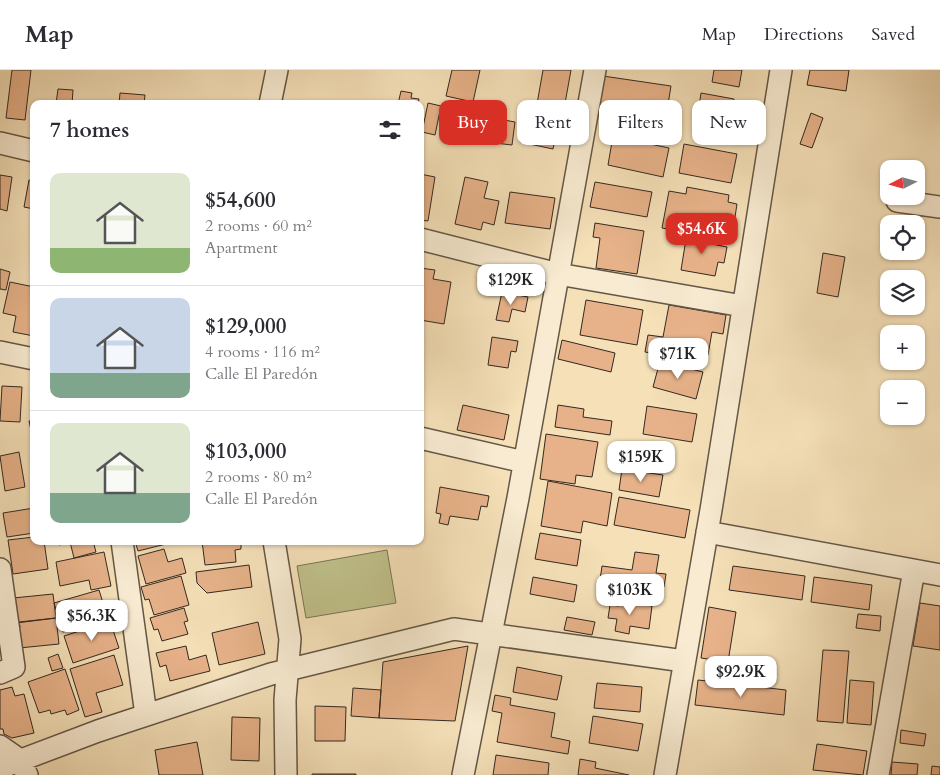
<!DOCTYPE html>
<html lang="en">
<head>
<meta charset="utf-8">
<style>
	body { margin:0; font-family:Cardo,serif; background:#f7f7f7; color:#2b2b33; height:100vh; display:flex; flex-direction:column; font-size:19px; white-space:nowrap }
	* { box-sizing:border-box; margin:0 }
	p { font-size:16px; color:#7c7c81 }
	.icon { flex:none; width:28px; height:28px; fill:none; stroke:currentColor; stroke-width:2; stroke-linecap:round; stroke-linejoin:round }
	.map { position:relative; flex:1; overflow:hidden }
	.panel { position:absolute; left:30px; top:30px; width:394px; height:445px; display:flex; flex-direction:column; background:#fff; border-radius:10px; box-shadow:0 1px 4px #0004 }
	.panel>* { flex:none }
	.top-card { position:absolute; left:439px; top:30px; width:426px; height:45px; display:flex; gap:10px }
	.needle { width:32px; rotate:264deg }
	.tools { position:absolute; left:880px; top:90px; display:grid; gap:10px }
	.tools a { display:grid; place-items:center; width:45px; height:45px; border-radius:10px; background:#fff; box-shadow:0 1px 4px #0004; font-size:25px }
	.price { position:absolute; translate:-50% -42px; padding:0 11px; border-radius:10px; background:#fff; color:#222; font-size:16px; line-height:32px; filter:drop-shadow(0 1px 2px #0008) }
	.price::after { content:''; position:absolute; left:50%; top:30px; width:15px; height:11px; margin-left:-8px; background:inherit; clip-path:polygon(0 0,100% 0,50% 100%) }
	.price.selected { background:#d93025; color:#fff }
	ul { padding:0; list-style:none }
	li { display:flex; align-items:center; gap:15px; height:125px; padding:0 20px }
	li+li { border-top:1px solid #e1e1e2 }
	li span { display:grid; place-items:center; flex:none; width:140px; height:100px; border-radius:10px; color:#555 }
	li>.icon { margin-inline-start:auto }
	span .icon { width:60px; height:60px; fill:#fffc; stroke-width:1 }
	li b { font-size:21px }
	h2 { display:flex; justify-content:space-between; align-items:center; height:60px; padding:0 20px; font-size:21px }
	.tag { padding:0 18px; border-radius:10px; background:#fff; box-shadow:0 1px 4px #0004; font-size:18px; line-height:45px }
	.tag.selected { background:#d93025; color:#fff }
	header { display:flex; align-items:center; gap:30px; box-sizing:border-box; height:70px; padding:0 25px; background:#fff; border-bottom:1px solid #e1e1e2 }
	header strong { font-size:24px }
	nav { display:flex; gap:28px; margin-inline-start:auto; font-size:18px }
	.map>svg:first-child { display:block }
	.green { fill:#c0c18b; stroke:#7a7556 }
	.building { fill:#e7b289; stroke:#332921 }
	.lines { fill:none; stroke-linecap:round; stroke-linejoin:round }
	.minor-casing { stroke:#645747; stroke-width:24 }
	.minor { stroke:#f8ebd1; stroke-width:21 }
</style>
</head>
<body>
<header>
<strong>Map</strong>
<nav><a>Map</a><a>Directions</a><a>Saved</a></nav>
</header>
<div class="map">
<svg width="940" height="705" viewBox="0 0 940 705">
	<rect width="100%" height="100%" fill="#f5e0b8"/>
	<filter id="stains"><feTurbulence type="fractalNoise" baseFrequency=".004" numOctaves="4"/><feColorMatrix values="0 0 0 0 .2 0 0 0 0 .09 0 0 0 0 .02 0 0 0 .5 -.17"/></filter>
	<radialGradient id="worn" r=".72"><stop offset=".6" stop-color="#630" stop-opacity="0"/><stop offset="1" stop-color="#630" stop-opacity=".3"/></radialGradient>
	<path class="green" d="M387,480L396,533L306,548L297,496Z"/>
	<path class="building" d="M12,0H31L25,50L6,48Z
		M452,0H480L473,32L446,26Z
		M543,0H571L564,39L537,34Z
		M714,0H742L739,17L712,12Z
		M810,0H849L846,21L807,15Z
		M603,6L671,16L666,47L599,37Z
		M58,19L73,20L72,34H56Z
		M401,21L412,23L411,28L419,29L418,34H398Z
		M120,23L145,25L144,34H119Z
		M701,23L734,29L732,45L742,47L740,62L696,56Z
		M428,33L441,36L435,65L422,62Z
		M481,34L506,38L504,50L515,52L512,75L477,71Z
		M811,43L823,48L812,78L800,74Z
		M525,44L559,51L553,79L520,72Z
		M613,66L669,78L663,107L608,95Z
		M684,74L737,84L731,113L679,103Z
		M420,104L435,107L428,151L420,150Z
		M0,105L12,107L7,141L0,139Z
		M465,107L488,112L484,128L499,131L494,155L483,152L481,160L455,154Z
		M29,110L34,111V139L24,137Z
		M595,112L652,122L647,147L590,137Z
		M687,117L729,125L728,132L737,134L733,160L715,156L713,168L662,158L669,121L686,124Z
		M510,122L555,128L550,159L505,153Z
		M595,153L644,161L637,204L596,198L600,168L593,167Z
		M687,163L713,168L712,174L727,177L724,193L718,192L715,206L681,200Z
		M823,183L845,187L838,227L817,223Z
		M420,198L435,200L433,209L451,212L444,254L420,250Z
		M0,199L10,202L6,220L0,219Z
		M10,212L34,217V266L13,262L16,246L3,243Z
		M502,222L528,227L525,242L512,239L509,252L496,250Z
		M586,230L643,240L637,275L580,265Z
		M669,235L726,245L723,264L712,262L708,285L665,278L664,285L645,282L648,265L663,267Z
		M492,267L518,271L516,282L511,281L508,298L488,295Z
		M562,270L615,283L611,302L558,289Z
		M660,291L703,302L696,329L653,317Z
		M2,316L22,317L20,352L0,351Z
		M463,335L509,345L504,370L457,360Z
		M558,335L584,339L583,347L612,351L610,365L555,357Z
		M647,336L697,344L692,372L643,364Z
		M34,350V374L29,351Z
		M546,364L598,372L592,407L576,405L575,414L540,409Z
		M19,382L25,417L5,421L0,386Z
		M622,399L663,405L659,427L619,420Z
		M548,411L612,423L607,456L583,451L581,463L541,456Z
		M440,417L489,426L487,437L481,436L478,450L450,446L448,455L439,453L441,444L436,443Z
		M619,427L690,440L685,468L614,455Z
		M34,438V463L7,467L3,443Z
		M540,463L581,470L577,496L535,489Z
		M34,467V471H44L48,499L13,504L8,470Z
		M58,471H93L96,482L74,488L70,472L59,475Z
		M135,471H170V473L138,481Z
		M202,471H241V479L235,480L236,492L205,495Z
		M164,479L168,492L182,488L186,503L146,514L138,486Z
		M104,482L111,516L91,520L89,510L60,516L56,492Z
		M635,482L659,485L656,503L666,504L664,517L654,516L653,525L599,517L602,496L632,500Z
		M249,495L252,517L207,523L197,513L196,502Z
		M733,496L805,506L802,530L729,520Z
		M181,506L189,535L154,545L149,529L145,530L141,517Z
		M533,507L577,515L574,532L530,524Z
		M814,507L872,515L869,540L811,532Z
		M99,520L108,549L63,562L54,533Z
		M53,524L56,548L16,553L13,528Z
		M620,531L652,536L649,559L630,556L629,564L615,561L617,549L608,548L610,535L619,536Z
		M920,533L940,536V580L913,576Z
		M709,537L736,542L728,592L701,588Z
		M184,538L188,551L184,552L188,564L162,571L158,559L154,560L150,548Z
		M858,544L881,546L880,561L856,558Z
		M567,547L595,552L592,565L564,560Z
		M56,548L59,574L19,578L17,558L20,557L19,552Z
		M110,551L119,578L73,593L64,566Z
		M258,552L265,584L219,595L212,563Z
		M186,576L189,590L206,585L210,601L170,611L166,595L160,597L156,583Z
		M468,576L455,651L379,648L383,592Z
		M823,580L849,581L843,653L817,651Z
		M58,584L63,598L52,601L48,588Z
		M114,585L123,615L96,623L102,642L85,647L70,599Z
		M517,597L562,606L557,630L513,622Z
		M65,599L79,640L67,645L65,640L51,644L50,640L39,643L28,612Z
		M698,610L786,620L784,645L695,635Z
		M850,610L874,612L871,655L847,653Z
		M597,613L642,617L640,642L594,638Z
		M12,617L15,626L24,624L34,663L12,668L4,664L3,659H0V620Z
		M353,618L381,620L379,648L351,646Z
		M495,625L511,628L510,635L555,643L551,667L570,671L568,684L497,672L502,643L492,641Z
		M315,636L346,637L345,671H315Z
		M593,646L643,654L638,681L589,673Z
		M232,647L260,648L259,691L231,690Z
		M901,660L926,664L924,676L900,673Z
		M197,672L203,705H159L155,680Z
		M817,674L867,681L863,705L813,700Z
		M496,685L549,693L548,705H493Z
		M580,689L596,692L595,698L629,705H578Z
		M892,692L918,694L917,705H891Z
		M932,696L940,697V705H931Z
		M312,704H356V705H312Z"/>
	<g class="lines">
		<defs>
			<path id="minor" d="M270,34L277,0
				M0,73L34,81
				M897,131L940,137
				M420,169L558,204L743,236
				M0,282L34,289
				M420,368L524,392
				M707,462L940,505
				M122,471L146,645
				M274,471L290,569L285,630L286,705
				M0,499L14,597L0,603
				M0,676L20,690L27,705
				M0,698L98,661L271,604L454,559L684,591
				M463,705L518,428L595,0
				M665,705L711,440L781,0
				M878,705L914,500"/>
		</defs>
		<use href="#minor" class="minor-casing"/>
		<use href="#minor" class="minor"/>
	</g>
	<rect width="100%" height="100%" filter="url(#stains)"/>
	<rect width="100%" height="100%" fill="url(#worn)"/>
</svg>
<div class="tools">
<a><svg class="needle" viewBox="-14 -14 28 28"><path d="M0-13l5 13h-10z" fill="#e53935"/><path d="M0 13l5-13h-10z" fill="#7c7c81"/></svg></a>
<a><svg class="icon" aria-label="locate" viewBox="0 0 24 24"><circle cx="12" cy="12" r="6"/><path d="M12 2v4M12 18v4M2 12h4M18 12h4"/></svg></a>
<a><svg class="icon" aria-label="layers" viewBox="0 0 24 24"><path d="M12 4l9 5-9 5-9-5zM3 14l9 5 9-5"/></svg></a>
<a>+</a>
<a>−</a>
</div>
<b class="price selected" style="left:702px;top:185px">$54.6K</b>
<b class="price" style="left:511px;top:236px">$129K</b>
<b class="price" style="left:678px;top:310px">$71K</b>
<b class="price" style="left:641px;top:413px">$159K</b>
<b class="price" style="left:630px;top:546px">$103K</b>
<b class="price" style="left:92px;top:572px">$56.3K</b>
<b class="price" style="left:741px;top:628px">$92.9K</b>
<div class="top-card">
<a class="tag selected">Buy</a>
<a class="tag">Rent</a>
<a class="tag">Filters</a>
<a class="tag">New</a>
</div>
<section class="panel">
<h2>7 homes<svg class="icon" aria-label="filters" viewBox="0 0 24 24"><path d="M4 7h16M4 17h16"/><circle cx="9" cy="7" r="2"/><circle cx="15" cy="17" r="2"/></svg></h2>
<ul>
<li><span style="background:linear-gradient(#dfe7d0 75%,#8fb573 0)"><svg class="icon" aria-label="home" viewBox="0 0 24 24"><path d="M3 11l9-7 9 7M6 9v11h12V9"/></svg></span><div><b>$54,600</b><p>2 rooms · 60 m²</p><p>Apartment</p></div></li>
<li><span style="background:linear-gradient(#c9d6e8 75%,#7fa58c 0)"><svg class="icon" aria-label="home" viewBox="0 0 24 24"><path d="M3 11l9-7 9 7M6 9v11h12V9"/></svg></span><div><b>$129,000</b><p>4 rooms · 116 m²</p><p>Calle El Paredón</p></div></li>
<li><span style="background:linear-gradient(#dfe7d0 70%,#7fa58c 0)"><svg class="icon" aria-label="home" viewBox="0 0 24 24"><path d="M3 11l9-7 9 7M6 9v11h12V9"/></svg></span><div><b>$103,000</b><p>2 rooms · 80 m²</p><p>Calle El Paredón</p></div></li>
</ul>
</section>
</div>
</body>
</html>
